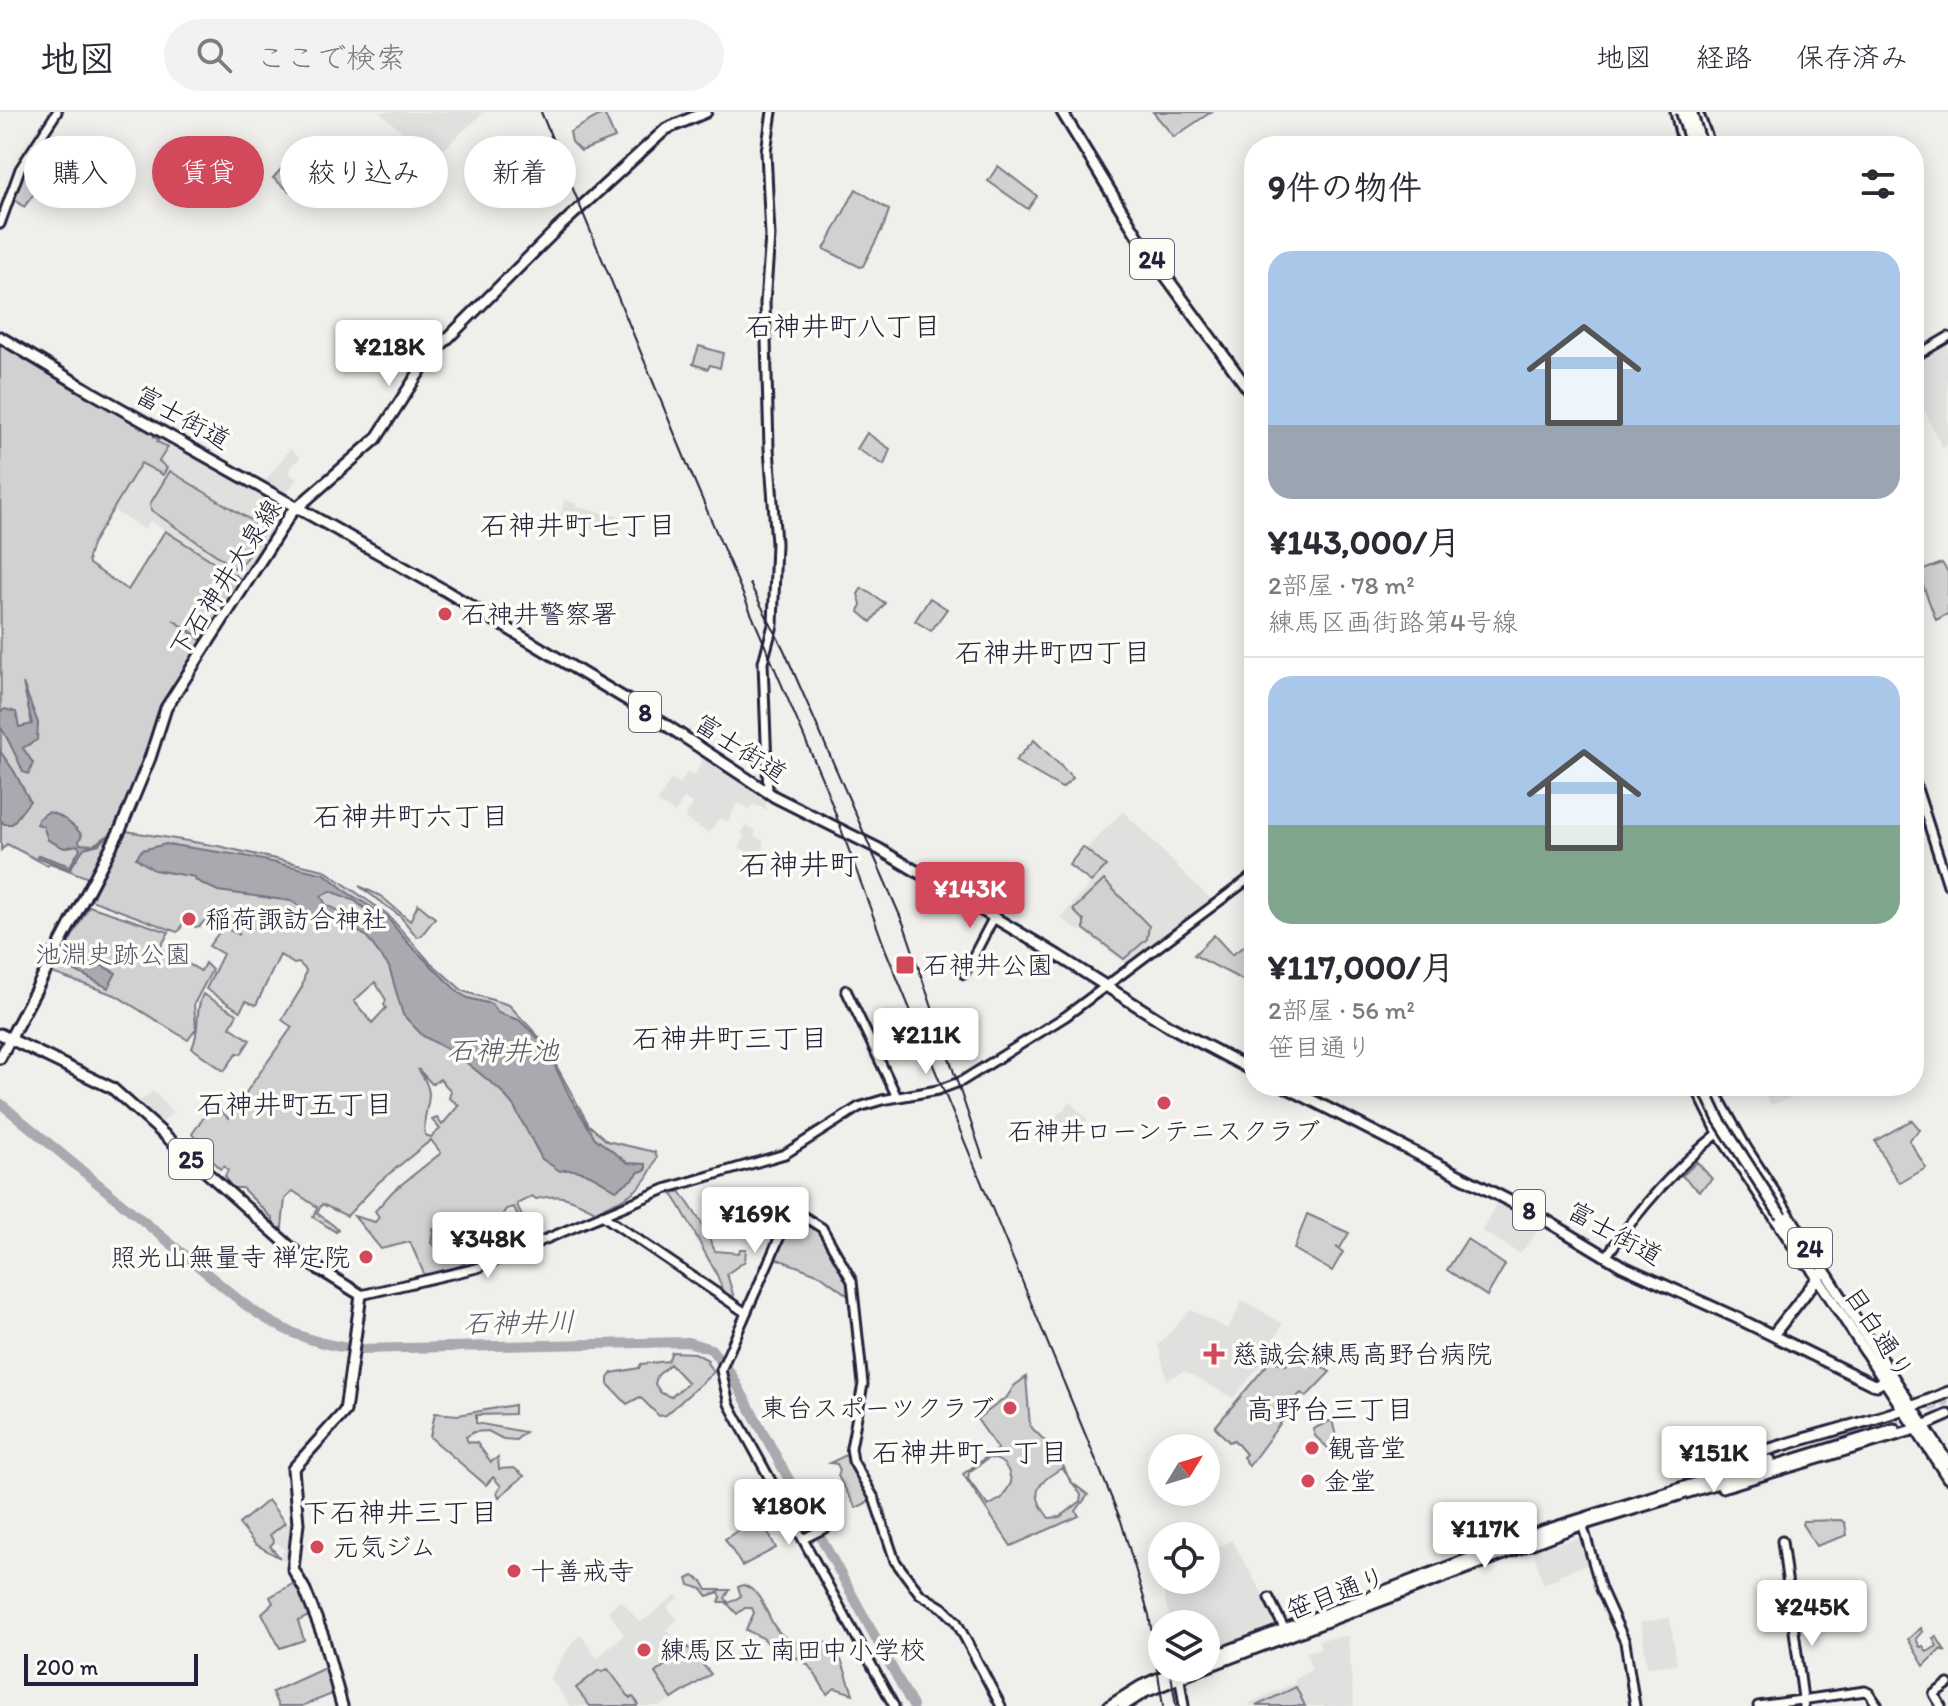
<!DOCTYPE html>
<html lang="ja">
<head>
<meta charset="utf-8">
<style>
	body { margin:0; font-family:Itim,"Klee One",sans-serif; background:#f2f2f3; color:#2b2b33; height:100vh; display:flex; flex-direction:column; font-size:30px; white-space:nowrap }
	* { box-sizing:border-box; margin:0 }
	p { font-size:26px; color:#7c7c81 }
	.icon { flex:none; width:44px; height:44px; fill:none; stroke:currentColor; stroke-width:2; stroke-linecap:round; stroke-linejoin:round }
	.map { position:relative; flex:1; overflow:hidden }
	.panel { position:absolute; left:1244px; top:24px; width:680px; height:960px; display:flex; flex-direction:column; background:#fff; border-radius:32px; box-shadow:0 4px 20px #0003 }
	.panel>* { flex:none }
	.top-card { position:absolute; left:24px; top:24px; width:760px; height:72px; display:flex; gap:16px }
	.needle { width:52px; rotate:52deg }
	.buttons { position:absolute; left:1148px; top:1322px; display:grid; gap:16px }
	.buttons a { display:grid; place-items:center; width:72px; height:72px; border-radius:50%; background:#fff; box-shadow:0 4px 20px #0003; font-size:40px }
	.scale { position:absolute; left:24px; bottom:20px; width:174px; box-sizing:border-box; padding-left:8px; border:4px solid #22223b; border-top:0; font-size:22px; line-height:28px; white-space:nowrap; color:#22223b; -webkit-text-stroke:6px #fdfcf7; paint-order:stroke }
	.price { position:absolute; translate:-50% -68px; padding:0 18px; border-radius:8px; background:#fff; color:#222; font-size:26px; line-height:52px; filter:drop-shadow(0 2px 4px #0008) }
	.price::after { content:''; position:absolute; left:50%; top:48px; width:24px; height:18px; margin-left:-12px; background:inherit; clip-path:polygon(0 0,100% 0,50% 100%) }
	.price.current { background:#d1495b; color:#fff }
	ul { padding:0; list-style:none }
	li { display:grid; align-content:center; gap:16px; height:424px; padding:0 24px }
	li+li { border-top:2px solid #e1e1e2 }
	li span { display:grid; place-items:center; height:248px; border-radius:24px; color:#555 }
	li>.icon { margin-inline-start:auto }
	span .icon { width:144px; height:144px; fill:#fffc; stroke-width:1 }
	li b { font-size:34px }
	h2 { display:flex; justify-content:space-between; align-items:center; height:96px; padding:0 24px; font-size:34px }
	.chip { padding:0 28px; border-radius:36px; background:#fff; box-shadow:0 4px 20px #0003; font-size:28px; line-height:72px }
	.chip.current { background:#d1495b; color:#fff }
	header { display:flex; align-items:center; gap:48px; box-sizing:border-box; height:112px; padding:0 40px; background:#fff; border-bottom:2px solid #e1e1e2 }
	header strong { font-size:38px }
	nav { display:flex; gap:44px; margin-inline-start:auto; font-size:28px }
	.search { width:560px; height:72px; background:#f2f2f3; display:flex; align-items:center; gap:20px; box-sizing:border-box; padding:0 28px; border-radius:44px; color:#7c7c81; font-size:30px }
	.map>svg:first-child { display:block }
	.built { fill:#e0e0df }
	.green { fill:#d2d1d1; stroke:#7a7a86; stroke-width:2; fill-rule:evenodd }
	.water { fill:#a9a9b0; stroke:#737381; stroke-width:2; fill-rule:evenodd }
	.lines { fill:none; stroke-linecap:round; stroke-linejoin:round }
	.river { stroke:#a9a9b0; stroke-width:10 }
	.major-tunnel { stroke:#c7c6c9; stroke-width:9; stroke-dasharray:9 4.5; stroke-linecap:butt }
	.minor-casing { stroke:#22223b; stroke-width:13 }
	.major-casing { stroke:#22223b; stroke-width:15 }
	.minor { stroke:#fdfcf7; stroke-width:7 }
	.major { stroke:#fdfcf7; stroke-width:9 }
	.rail { stroke:#22223b; stroke-width:2 }
	.major-bridge-casing { stroke:#22223b; stroke-width:15; stroke-linecap:butt }
	.highway-bridge-casing { stroke:#22223b; stroke-width:16; stroke-linecap:butt }
	.major-bridge { stroke:#fdfcf7; stroke-width:9 }
	.highway-bridge { stroke:#fdfcf7; stroke-width:10 }
	.poi-dot { fill:#d1495b; stroke:#fdfcf7; stroke-width:3 }
	.labels { text-anchor:middle; dominant-baseline:central; stroke-width:7; stroke-linejoin:round; paint-order:stroke }
	.shield { fill:#fdfcf7; stroke:#646373; stroke-width:2 }
	.shield-label { font-size:24px; font-weight:bold; fill:#22223b }
	.street-label { font-size:26px; fill:#22223b; stroke:#fdfcf7 }
	.poi-label { font-size:26px; fill:#22223b; stroke:#fdfcf7; text-anchor:start }
	.park-label { font-size:26px; fill:#575768; stroke:#fdfcf7 }
	.neighbourhood-label { font-size:28px; fill:#22223b; stroke:#fdfcf7 }
	.water-label { font-size:28px; font-style:italic; fill:#58586a; stroke:#fdfcf7 }
	.quarter-label { font-size:30px; fill:#22223b; stroke:#fdfcf7 }
</style>
</head>
<body>
<header>
<strong>地図</strong>
<div class="search"><svg class="icon" aria-label="search" viewBox="0 0 24 24"><circle cx="10" cy="10" r="6"/><path d="M15 15l6 6"/></svg>ここで検索</div>
<nav><a>地図</a><a>経路</a><a>保存済み</a></nav>
</header>
<div class="map">
<svg width="1948" height="1594" viewBox="0 0 1948 1594">
	<rect width="100%" height="100%" fill="#f0efec"/>
	<filter id="ink" filterUnits="userSpaceOnUse"><feTurbulence type="fractalNoise" baseFrequency=".0125" numOctaves="2"/><feDisplacementMap in="SourceGraphic" scale="16" xChannelSelector="R" yChannelSelector="G"/><feConvolveMatrix kernelMatrix="1 2 1 2 8 2 1 2 1" color-interpolation-filters="sRGB"/></filter>
	<g filter="url(#ink)">
		<path class="built" d="M379,0H484L433,47Z
			M1948,230V332L1942,336L1914,276V250Z
			M156,322L285,395L286,398L241,467L150,409L144,417L111,397Z
			M290,337L300,345L288,360L297,367L286,381L265,369Z
			M564,388L576,391L575,395L621,404L623,406V422L559,411Z
			M704,646L764,685L767,698L753,692L750,697L737,691L728,710L719,706L709,721L684,706L693,692L684,686L675,701L657,690L671,667L680,672L687,660L694,664Z
			M1123,699L1210,787L1126,851L1081,818L1079,819L1060,806L1106,754L1086,737Z
			M746,713L756,719L754,724L763,729L764,747L740,736L745,723L741,721Z
			M1758,974H1823L1771,993Z
			M153,979L173,1000L159,1013L136,992Z
			M1070,990L1088,1008L1070,1025L1053,1008Z
			M1498,1088L1543,1112L1520,1142L1482,1119Z
			M1243,1188L1283,1212L1267,1239L1269,1243L1233,1286L1184,1259L1167,1268L1158,1233L1191,1198L1228,1217Z
			M1738,1314L1766,1330L1765,1332L1740,1340L1724,1331Z
			M286,1411H296L290,1449H287L281,1446L284,1438L270,1423Z
			M1580,1426L1589,1452L1559,1463L1560,1466L1543,1472L1533,1437Z
			M1232,1428L1262,1481L1274,1513L1206,1539V1512H1171L1161,1471L1167,1468H1206V1442Z
			M676,1483L679,1486L667,1495L678,1508L667,1517L683,1537L655,1561L672,1587L660,1594H570L550,1566L573,1529L581,1523L597,1546L624,1523L608,1499L621,1488L640,1511Z
			M1670,1506L1677,1552L1647,1555L1641,1510Z
			M1348,1524L1354,1594H1251L1249,1591L1295,1571L1296,1567L1312,1557L1306,1540L1321,1537L1318,1528Z"/>
		<path class="green" d="M1153,0H1211L1174,25Z
			M604,1L615,26L581,39L572,30L570,20Z
			M301,35L330,59L317,73L304,63L289,79L273,66Z
			M998,54L1037,84L1028,97L988,69Z
			M25,58L36,70V79L24,95L14,87Z
			M856,77L889,98L884,113L863,154L860,155L824,137Z
			M0,230L155,322L154,325L159,328L157,330L168,335L159,349L167,356L163,363L141,351L92,432L88,446L89,452L128,478L165,419L241,467L204,528L173,508L202,529L156,607L140,658L91,767L50,751L47,753L7,732L1,738Z
			M699,234L723,241L720,256L710,253L708,257L693,252Z
			M867,321L890,337L884,353L857,337Z
			M170,359L265,417L238,458L151,398L150,392Z
			M1942,451L1948,460V502L1936,508L1918,460Z
			M862,476L885,491L871,510L859,500L861,492L858,482Z
			M930,486L947,497L931,519L915,509Z
			M1034,628L1073,666L1062,676L1015,649Z
			M126,719L218,734L324,758L387,802L429,849L463,879L509,893L542,928L589,1013L607,1029L655,1040L657,1045C644,1080 627,1086 595,1099C570,1086 564,1081 536,1087L532,1084L517,1092L531,1128L529,1129L514,1095L506,1097C481,1139 476,1155 425,1164L410,1130L381,1137L354,1104L375,1110L379,1105L375,1099L393,1079L441,1041L431,1028L379,1070L347,1104L322,1092L317,1101L338,1117L336,1120L313,1105L317,1095L293,1079L285,1087L281,1124L273,1113V1107L242,1076H231L225,1064L228,1058L224,1054L220,1057L217,1054L192,1022L211,995H217L228,1006L292,915L282,908L302,875L306,858L299,851L294,852L280,843L256,893L246,889L240,899L206,877L223,842L209,834L223,815L240,823L231,814L210,803L200,814L195,815L193,812L196,805L187,800L180,818L177,820L91,788ZM375,870L386,888L384,893L386,896L372,911L354,889ZM418,957L432,972L440,967L451,979L449,986L459,993L442,1013L437,1006L432,1008L440,1017L431,1025L425,1023C420,993 441,989 418,957Z
			M1083,735L1106,754L1091,770L1069,753Z
			M1104,768L1149,814L1147,827L1124,847L1084,817V809L1073,798Z
			M359,774L381,784L410,809L418,792L435,806L421,824L417,825L400,804Z
			M89,794L169,820L160,836L201,859L205,851L212,858L194,892L196,917L188,928L115,883L52,861Z
			M1214,823L1232,843L1244,834L1254,845V874L1194,843Z
			M203,882L237,902L230,915L250,928L241,942L237,941L224,959L192,936C201,918 194,899 203,882Z
			M1912,1008L1920,1018L1909,1028L1926,1056L1900,1071L1890,1057L1875,1029Z
			M1697,1050L1712,1067L1699,1079L1682,1064Z
			M680,1079L701,1110L715,1139L739,1141L740,1137H746L745,1149L727,1162L735,1189L723,1181C718,1161 713,1156 704,1139C694,1119 685,1101 672,1082Z
			M1307,1102L1349,1121L1340,1136L1336,1135L1343,1140L1332,1159L1294,1137Z
			M800,1107C826,1118 847,1158 850,1185L820,1163L775,1146L792,1109Z
			M1467,1127L1505,1153L1487,1184L1447,1158Z
			M1295,1237L1330,1260L1306,1285L1301,1281L1287,1294L1290,1298L1249,1354L1243,1345L1246,1342L1234,1328L1229,1330L1215,1315L1271,1248L1286,1253Z
			M672,1240L695,1241L708,1248L707,1251L714,1260L666,1303L659,1304L640,1285L627,1292L608,1272V1266L612,1261L639,1256L641,1252L668,1249ZM670,1252L688,1271L671,1285L661,1281L655,1272L657,1264Z
			M1026,1265L1030,1314L1058,1342L1070,1369L1088,1383L1076,1399L1079,1404L1011,1434L963,1362L998,1337L977,1307L1007,1285L1014,1274ZM989,1346C1003,1347 1010,1357 1011,1371L1002,1386L988,1394L968,1367L969,1360ZM1062,1356L1081,1383L1080,1390L1060,1405L1049,1406C1029,1381 1036,1371 1062,1356Z
			M514,1293V1302L476,1303V1311L525,1320L516,1328L503,1327L488,1319L474,1320L466,1325L468,1330L477,1331L491,1350L498,1345L499,1357L514,1356L524,1364L499,1385L497,1380L501,1374L493,1365L486,1373L430,1325L435,1301L458,1303Z
			M1332,1308L1341,1345H1338L1315,1324L1313,1317Z
			M846,1343L870,1389L856,1396L838,1364L840,1358L837,1352L830,1351Z
			M268,1388L285,1411L270,1423L274,1430L270,1434L280,1446L255,1432L239,1412Z
			M760,1404L776,1436L742,1454L725,1427Z
			M1841,1408L1845,1411L1847,1423L1816,1434L1802,1412L1803,1409Z
			M693,1464L702,1469L707,1478H730L725,1486L729,1491L741,1484L738,1475L743,1473C768,1481 765,1513 786,1526C798,1534 816,1528 830,1531L842,1550L853,1582L835,1576L827,1582C815,1563 808,1542 782,1544L763,1526L746,1518L754,1501L752,1496H745L737,1502L726,1490H719L721,1486L719,1480L708,1484L702,1477L689,1473L687,1467Z
			M298,1469L313,1502L298,1509L304,1528L280,1536L262,1501L273,1491L270,1485Z
			M1921,1516L1922,1520L1916,1527L1920,1535L1923,1534L1927,1540L1937,1534L1933,1526L1936,1524L1946,1540L1941,1537L1924,1554L1908,1527Z
			M688,1535L711,1562L672,1587L655,1561Z
			M327,1555L335,1581L302,1594H278L272,1580Z
			M608,1557L630,1586L633,1585L638,1591L637,1594H590L576,1576L599,1558L602,1560Z
			M1296,1575L1305,1594H1256Z"/>
		<path class="water" d="M23,571L38,611L37,628L23,636L33,651L29,662L23,660C19,650 6,622 0,615V600L5,597L16,600L19,615L32,612Z
			M0,639L14,659L30,689L12,712H4L0,707Z
			M48,700C60,702 74,713 82,723L79,729L80,732L93,733L112,721L99,732L84,736L70,757L37,745L39,743L70,754L80,737L77,733L64,736L48,728L43,714L37,712L38,707Z
			M166,732L245,744L325,762L348,781L386,804L408,831L459,881L468,886L491,892L498,901L519,908L536,924L546,936L570,985L595,1026L628,1051L646,1052V1058L639,1060L634,1066L616,1078C599,1068 580,1053 560,1059L542,1047L513,993L500,978L456,942L423,924L403,903L389,855L366,824L347,813L320,807L291,789L218,779L195,768V765L154,758L136,746L142,738ZM331,779L355,789L377,806L380,809L378,815C360,819 343,798 326,793L321,784Z
			M78,841L116,861L108,876L70,856Z
			M452,1116L456,1128L449,1140L438,1138L431,1131L433,1117Z"/>
		<g class="lines">
			<path class="river" d="M0,991L244,1192C279,1218 314,1233 358,1237L688,1230L711,1237L730,1260L913,1594"/>
			<path class="major-tunnel" d="M1891,1311L1948,1288"/>
			<defs>
				<path id="minor" d="M0,112L20,57L57,0
					M1914,245L1948,225
					M1914,667L1948,773
					M768,680L763,550L773,513L776,431L769,336L765,191L770,124L766,39L772,0
					M964,862L994,805
					M846,878L897,985
					M1247,955L1254,909
					M602,1103L746,1201
					M1606,1145C1638,1098 1676,1055 1720,1020
					M361,1183L477,1156L665,1077L785,1042L859,995L882,988L938,978L962,969L1066,904L1254,763
					M1581,1408L1601,1477L1625,1530L1635,1594
					M803,1427L829,1414
					M1782,1429L1804,1594
					M1269,1486L1287,1522
					M1179,1561L1184,1594
					M894,1594L729,1292L721,1258L792,1097L822,1116L852,1169L863,1272L851,1336L853,1349L874,1386L895,1449L920,1482L943,1496L956,1509L1001,1594
					M1758,1594L1865,1579L1869,1581L1878,1594
					M1941,1594L1934,1582L1948,1572"/>
				<path id="major" d="M1062,0L1143,133L1254,285
					M1676,0L1684,34
					M1697,0L1710,34
					M0,225L93,281L444,478L634,592L775,685L879,737L1057,843L1169,914L1254,959
					M0,922L112,976L306,1149L361,1183L345,1299L293,1357L298,1411L293,1457L305,1478L323,1524L342,1594
					M0,946L121,716L150,646L166,596L291,401L376,327L429,245L557,117L666,17L706,0
					M1284,974L1539,1104L1622,1154L1737,1206L1872,1272L1877,1273L1884,1269
					M1696,974L1719,1021L1805,1151
					M1711,974L1745,1035L1948,1351
					M1781,1104L1813,1159L1948,1366
					M1773,1223L1820,1163
					M1705,1362C1782,1326 1870,1315 1948,1280
					M1722,1375L1916,1317L1948,1303
					M1206,1547L1540,1420L1770,1348
					M1206,1555L1575,1415L1894,1317
					M1109,1594L1141,1574L1181,1556
					M1123,1594L1145,1580L1203,1556"/>
			</defs>
			<use href="#minor" class="minor-casing"/>
			<use href="#major" class="major-casing"/>
			<use href="#minor" class="minor"/>
			<use href="#major" class="major"/>
			<path class="rail" d="M541,0L688,354L826,676L886,839L1121,1409L1149,1503L1163,1594
				M750,472L784,538L904,813L983,1046
				M1170,1556L1176,1594"/>
			<defs>
				<path id="major-bridge" d="M1703,974L1719,1008L1781,1104"/>
				<path id="highway-bridge" d="M1682,0L1692,34
					M1691,0L1701,34"/>
			</defs>
			<use href="#major-bridge" class="major-bridge-casing"/>
			<use href="#highway-bridge" class="highway-bridge-casing"/>
			<use href="#major-bridge" class="major-bridge"/>
			<use href="#highway-bridge" class="highway-bridge"/>
		</g>
	</g>
	<g class="poi-dot">
		<circle cx="445" cy="502" r="8"/>
		<circle cx="189" cy="807" r="8"/>
		<rect x="895" y="843" width="20" height="20" rx="4"/>
		<circle cx="1164" cy="991" r="8"/>
		<circle cx="366" cy="1145" r="8"/>
		<path d="M1210 1230h8v8h8v8h-8v8h-8v-8h-8v-8h8z"/>
		<circle cx="1010" cy="1296" r="8"/>
		<circle cx="1312" cy="1336" r="8"/>
		<circle cx="1308" cy="1369" r="8"/>
		<circle cx="317" cy="1435" r="8"/>
		<circle cx="514" cy="1459" r="8"/>
		<circle cx="644" cy="1538" r="8"/>
	</g>
	<g class="labels">
		<g class="shield">
			<rect x="1130" y="127" width="44" height="40" rx="6"/>
			<rect x="629" y="580" width="32" height="40" rx="6"/>
			<rect x="169" y="1027" width="44" height="40" rx="6"/>
			<rect x="1513" y="1078" width="32" height="40" rx="6"/>
			<rect x="1788" y="1116" width="44" height="40" rx="6"/>
		</g>
		<g class="shield-label">
			<text x="1152" y="147">24</text>
			<text x="645" y="600">8</text>
			<text x="191" y="1047">25</text>
			<text x="1529" y="1098">8</text>
			<text x="1810" y="1136">24</text>
		</g>
		<g class="street-label">
			<text transform="translate(183 305) rotate(29)">富士街道</text>
			<text transform="translate(225 466) rotate(-57)">下石神井大泉線</text>
			<text transform="translate(741 636) rotate(33)">富士街道</text>
			<text transform="translate(1615 1121) rotate(29)">富士街道</text>
			<text transform="translate(1879 1221) rotate(57)">目白通り</text>
			<text transform="translate(1336 1481) rotate(-21)">笹目通り</text>
		</g>
		<g class="poi-label">
			<text x="461" y="502">石神井警察署</text>
			<text x="205" y="807">稲荷諏訪合神社</text>
			<text x="923" y="853">石神井公園</text>
			<text x="1164" y="1019" text-anchor="middle">石神井ローンテニスクラブ</text>
			<text x="350" y="1145" text-anchor="end">照光山無量寺 禅定院</text>
			<text x="1232" y="1242">慈誠会練馬高野台病院</text>
			<text x="994" y="1296" text-anchor="end">東台スポーツクラブ</text>
			<text x="1328" y="1336">観音堂</text>
			<text x="1324" y="1369">金堂</text>
			<text x="333" y="1435">元気ジム</text>
			<text x="530" y="1459">十善戒寺</text>
			<text x="660" y="1538">練馬区立 南田中小学校</text>
		</g>
		<g class="park-label">
			<text x="113" y="842">池淵史跡公園</text>
		</g>
		<g class="neighbourhood-label">
			<text x="843" y="214">石神井町八丁目</text>
			<text x="578" y="413">石神井町七丁目</text>
			<text x="1053" y="540">石神井町四丁目</text>
			<text x="411" y="704">石神井町六丁目</text>
			<text x="730" y="926">石神井町三丁目</text>
			<text x="295" y="992">石神井町五丁目</text>
			<text x="1330" y="1297">高野台三丁目</text>
			<text x="970" y="1340">石神井町一丁目</text>
			<text x="400" y="1400">下石神井三丁目</text>
		</g>
		<g class="water-label">
			<text x="503" y="938">石神井池</text>
			<text transform="translate(519 1210) rotate(-1)">石神井川</text>
		</g>
		<g class="quarter-label">
			<text x="799" y="752">石神井町</text>
		</g>
	</g>
</svg>
<div class="buttons">
<a><svg class="needle" viewBox="-14 -14 28 28"><path d="M0-13l5 13h-10z" fill="#e53935"/><path d="M0 13l5-13h-10z" fill="#7c7c81"/></svg></a>
<a><svg class="icon" aria-label="locate" viewBox="0 0 24 24"><circle cx="12" cy="12" r="6"/><path d="M12 2v4M12 18v4M2 12h4M18 12h4"/></svg></a>
<a><svg class="icon" aria-label="layers" viewBox="0 0 24 24"><path d="M12 4l9 5-9 5-9-5zM3 14l9 5 9-5"/></svg></a>
</div>
<div class="scale">200 m</div>
<b class="price" style="left:389px;top:276px">¥218K</b>
<b class="price current" style="left:970px;top:818px">¥143K</b>
<b class="price" style="left:926px;top:964px">¥211K</b>
<b class="price" style="left:755px;top:1143px">¥169K</b>
<b class="price" style="left:488px;top:1168px">¥348K</b>
<b class="price" style="left:1714px;top:1382px">¥151K</b>
<b class="price" style="left:789px;top:1435px">¥180K</b>
<b class="price" style="left:1485px;top:1458px">¥117K</b>
<b class="price" style="left:1812px;top:1536px">¥245K</b>
<div class="top-card">
<a class="chip">購入</a>
<a class="chip current">賃貸</a>
<a class="chip">絞り込み</a>
<a class="chip">新着</a>
</div>
<section class="panel">
<h2>9件の物件<svg class="icon" aria-label="filters" viewBox="0 0 24 24"><path d="M4 7h16M4 17h16"/><circle cx="9" cy="7" r="2"/><circle cx="15" cy="17" r="2"/></svg></h2>
<ul>
<li><span style="background:linear-gradient(#a9c7e8 70%,#9aa5b1 0)"><svg class="icon" aria-label="home" viewBox="0 0 24 24"><path d="M3 11l9-7 9 7M6 9v11h12V9"/></svg></span><div><b>¥143,000/月</b><p>2部屋 · 78 m²</p><p>練馬区画街路第4号線</p></div></li>
<li><span style="background:linear-gradient(#a9c7e8 60%,#7fa58c 0)"><svg class="icon" aria-label="home" viewBox="0 0 24 24"><path d="M3 11l9-7 9 7M6 9v11h12V9"/></svg></span><div><b>¥117,000/月</b><p>2部屋 · 56 m²</p><p>笹目通り</p></div></li>
</ul>
</section>
</div>
</body>
</html>
